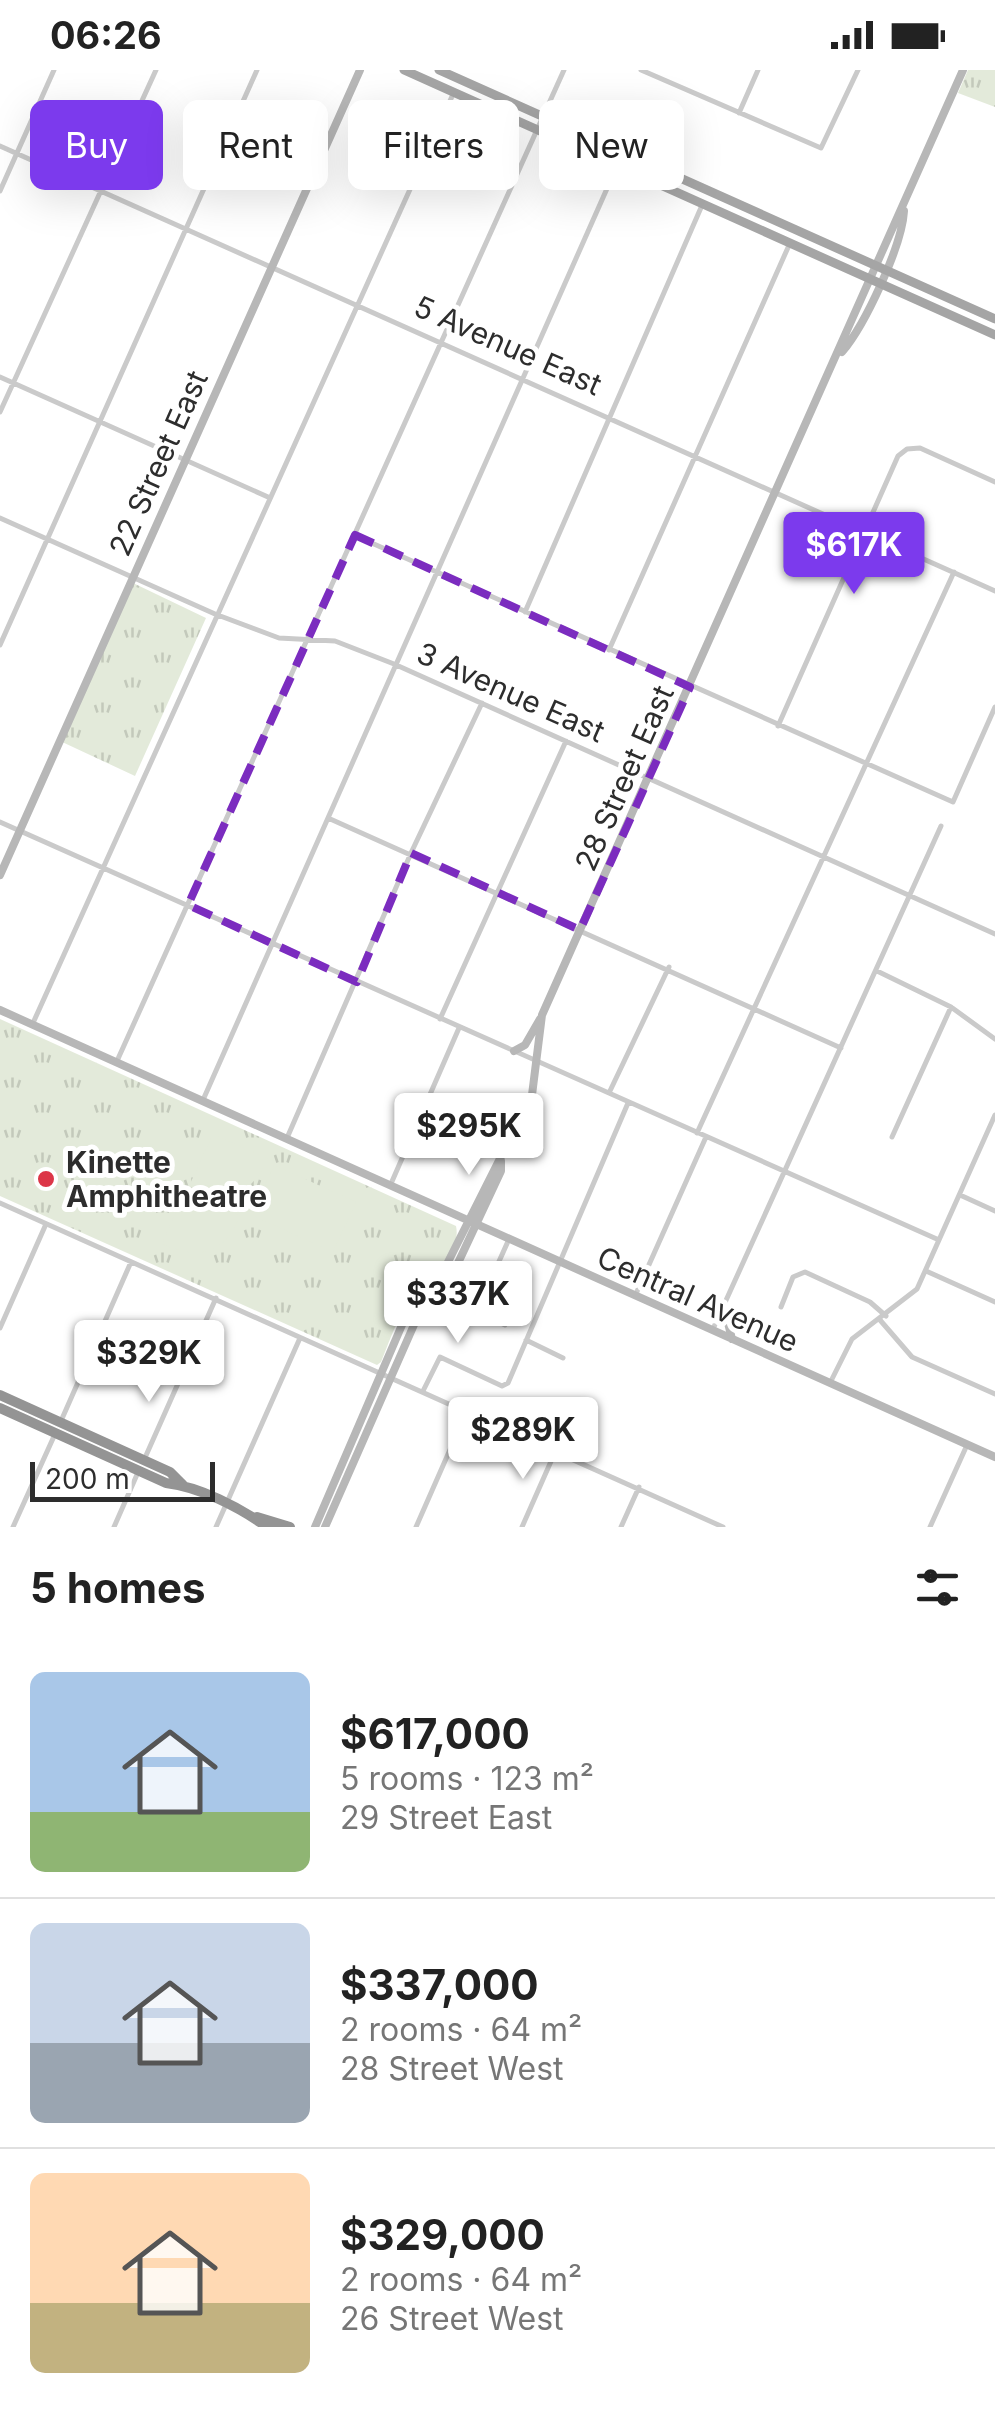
<!DOCTYPE html>
<html lang="en">
<head>
<meta charset="utf-8">
<style>
	body { margin:0; font-family:Inter,sans-serif; background:#f6f6f6; color:#222; height:100vh; display:flex; flex-direction:column; font-size:38px; white-space:nowrap }
	* { box-sizing:border-box; margin:0 }
	p { font-size:32px; color:#767676 }
	.icon { flex:none; width:55px; height:55px; fill:none; stroke:currentColor; stroke-width:2; stroke-linecap:round; stroke-linejoin:round }
	.map { position:relative; height:1457px; overflow:hidden }
	.drawer { display:flex; flex-direction:column; background:#fff; flex:1 }
	.drawer>* { flex:none }
	.guide { position:absolute; left:30px; top:30px; width:935px; height:90px; display:flex; gap:20px }
	.scale { position:absolute; left:30px; bottom:25px; width:185px; box-sizing:border-box; padding-left:10px; border:5px solid #2d2d2d; border-top:0; font-size:28px; line-height:35px; white-space:nowrap; color:#2d2d2d; -webkit-text-stroke:8px #fff; paint-order:stroke }
	.price { position:absolute; translate:-50% -85px; padding:0 22px; border-radius:10px; background:#fff; color:#222; font-size:32px; line-height:65px; filter:drop-shadow(0 2px 5px #0008) }
	.price::after { content:''; position:absolute; left:50%; top:60px; width:30px; height:22px; margin-left:-15px; background:inherit; clip-path:polygon(0 0,100% 0,50% 100%) }
	.price.active { background:#7c3aed; color:#fff }
	ul { padding:0; list-style:none }
	li { display:flex; align-items:center; gap:30px; height:250px; padding:0 30px }
	li+li { border-top:2px solid #e0e0e0 }
	li span { display:grid; place-items:center; flex:none; width:280px; height:200px; border-radius:15px; color:#555 }
	li>.icon { margin-inline-start:auto }
	span .icon { width:120px; height:120px; fill:#fffc; stroke-width:1 }
	li b { font-size:42px }
	h2 { display:flex; justify-content:space-between; align-items:center; height:120px; padding:0 30px; font-size:42px }
	.tag { padding:0 35px; border-radius:15px; background:#fff; box-shadow:0 10px 40px #0002; font-size:35px; line-height:90px }
	.tag.active { background:#7c3aed; color:#fff }
	.status { display:flex; justify-content:space-between; align-items:center; height:70px; padding:0 50px; background:#fff; direction:ltr }
	.status svg { height:28px; fill:currentColor }
	.map>svg:first-child { display:block }
	.park { fill:url(#park-tufts) }
	.garden { fill:#e3eada }
	.lines { fill:none; stroke-linecap:round; stroke-linejoin:round }
	.street { stroke:#cacaca; stroke-width:5 }
	.secondary { stroke:#b7b7b7; stroke-width:8 }
	.primary { stroke:#a5a5a5; stroke-width:9 }
	.highway { stroke:#949494; stroke-width:10 }
	.marked { fill:none; stroke:#7b2cbf; stroke-width:8; stroke-dasharray:20 12; stroke-linejoin:round }
	.poi-dot { fill:#dc3648; stroke:#fff; stroke-width:4 }
	.labels { text-anchor:middle; dominant-baseline:central; stroke-width:10; stroke-linejoin:round; paint-order:stroke }
	.street-label { font-size:30px; fill:#2d2d2d; stroke:#fff }
	.poi-label { font-size:30px; font-weight:bold; fill:#2d2d2d; stroke:#fff; text-anchor:start }
</style>
</head>
<body>
<div class="status"><b>06:26</b><svg viewBox="0 0 49 12"><path d="M0 12V9h3v3zM5 12V6h3v6zM10 12V3h3v9zM15 12V0h3v12zM26 1h20v11H26zM47 4h2v5h-2z"/></svg></div>
<div class="map">
<svg width="995" height="1457" viewBox="0 0 995 1457">
	<defs>
		<pattern id="park-tufts" width="24" height="20" patternUnits="userSpaceOnUse" patternTransform="scale(2.5)"><rect width="24" height="20" fill="#e3eada"/><path d="M3 7l-1-3M5 7V3M7 7l1-3M15 17l-1-3M17 17v-4M19 17l1-3" fill="none" stroke="#c3c9bb"/></pattern>
	</defs>
	<rect width="100%" height="100%" fill="#fff"/>
	<path class="park" d="M968,0H995V37L958,23Z
		M131,512L206,548L135,706L60,671Z
		M0,949L456,1156C463,1188 417,1216 403,1241C394,1257 388,1275 381,1292L377,1295L0,1126Z"/>
	<path class="garden" d="M216,1066L268,1088C251,1127 226,1133 189,1116L211,1068Z
		M274,1095L356,1132L333,1182L251,1145Z
		M189,1123L240,1146C224,1185 199,1190 162,1174L183,1125Z"/>
	<g class="lines">
		<path class="street" d="M641,0L821,78L858,0
			M739,43L758,0
			M0,76L995,521
			M0,121L54,0
			M0,307L268,427
			M0,342L156,0
			M0,448L215,544L279,568L335,571L394,594L995,864
			M356,466L953,732L995,637
			M525,542L703,133
			M0,575L257,0
			M609,580L790,173
			M778,656L898,386L907,379L920,378L995,412
			M328,748L841,978
			M0,752L939,1170
			M877,901L951,937L995,969
			M440,949L566,671
			M33,953L454,22
			M117,991L564,0
			M609,1023L669,897
			M203,1030L617,96
			M697,1063L954,502
			M892,1067L951,937
			M287,1068L411,783L482,633
			M390,1116L459,958
			M960,1125L995,1141
			M0,1133L723,1457
			M926,1201L995,1232
			M437,1223L505,1255
			M635,1226L706,1067
			M781,1237L793,1207L805,1202L870,1232L886,1246
			M476,1243L509,1169
			M880,1250L912,1287L995,1324
			M0,1258L46,1154
			M713,1259L941,756
			M526,1270L563,1288
			M830,1313L852,1269L917,1219L995,1045
			M423,1321L440,1287L502,1316L508,1313L628,1033
			M61,1351L131,1192
			M144,1390L216,1228
			M13,1457L55,1364
			M114,1457L139,1400
			M216,1457L300,1268
			M416,1457L467,1341
			M522,1457L556,1380
			M621,1457L639,1417
			M930,1457L967,1375"/>
		<path class="secondary" d="M842,282C865,255 902,176 904,141
			M0,805L360,0
			M0,940L995,1387
			M514,981L525,975L540,949
			M724,1237L732,1269
			M315,1457L408,1241L447,1194L532,1025L542,945L963,0
			M325,1457L417,1248L458,1193L501,1101V1091"/>
		<path class="primary" d="M404,0L995,265
			M439,0L995,249"/>
		<path class="highway" d="M0,1325L170,1402L183,1415
			M0,1338L166,1413C200,1417 239,1437 267,1457
			M257,1447L290,1457"/>
	</g>
	<path class="marked" d="M355,465L690,617L580,860L411,783L357,912L188,835Z"/>
	<circle class="poi-dot" cx="46" cy="1109" r="10"/>
	<g class="labels">
		<g class="street-label">
			<text transform="translate(508 275) rotate(24)">5 Avenue East</text>
			<text transform="translate(158 393) rotate(-66)">22 Street East</text>
			<text transform="translate(511 622) rotate(24)">3 Avenue East</text>
			<text transform="translate(624 708) rotate(-66)">28 Street East</text>
			<text transform="translate(698 1229) rotate(24)">Central Avenue</text>
		</g>
		<g class="poi-label">
			<text x="66" y="1092">Kinette<tspan x="66" dy="34">Amphitheatre</tspan></text>
		</g>
	</g>
</svg>
<div class="scale">200 m</div>
<b class="price active" style="left:854px;top:527px">$617K</b>
<b class="price" style="left:469px;top:1108px">$295K</b>
<b class="price" style="left:458px;top:1276px">$337K</b>
<b class="price" style="left:149px;top:1335px">$329K</b>
<b class="price" style="left:523px;top:1412px">$289K</b>
<div class="guide">
<a class="tag active">Buy</a>
<a class="tag">Rent</a>
<a class="tag">Filters</a>
<a class="tag">New</a>
</div>
</div>
<section class="drawer">
<h2>5 homes<svg class="icon" aria-label="filters" viewBox="0 0 24 24"><path d="M4 7h16M4 17h16"/><circle cx="9" cy="7" r="2"/><circle cx="15" cy="17" r="2"/></svg></h2>
<ul>
<li><span style="background:linear-gradient(#a9c7e8 70%,#8fb573 0)"><svg class="icon" aria-label="home" viewBox="0 0 24 24"><path d="M3 11l9-7 9 7M6 9v11h12V9"/></svg></span><div><b>$617,000</b><p>5 rooms · 123 m²</p><p>29 Street East</p></div></li>
<li><span style="background:linear-gradient(#c9d6e8 60%,#9aa5b1 0)"><svg class="icon" aria-label="home" viewBox="0 0 24 24"><path d="M3 11l9-7 9 7M6 9v11h12V9"/></svg></span><div><b>$337,000</b><p>2 rooms · 64 m²</p><p>28 Street West</p></div></li>
<li><span style="background:linear-gradient(#ffd9b3 65%,#c2b280 0)"><svg class="icon" aria-label="home" viewBox="0 0 24 24"><path d="M3 11l9-7 9 7M6 9v11h12V9"/></svg></span><div><b>$329,000</b><p>2 rooms · 64 m²</p><p>26 Street West</p></div></li>
</ul>
</section>
</body>
</html>
